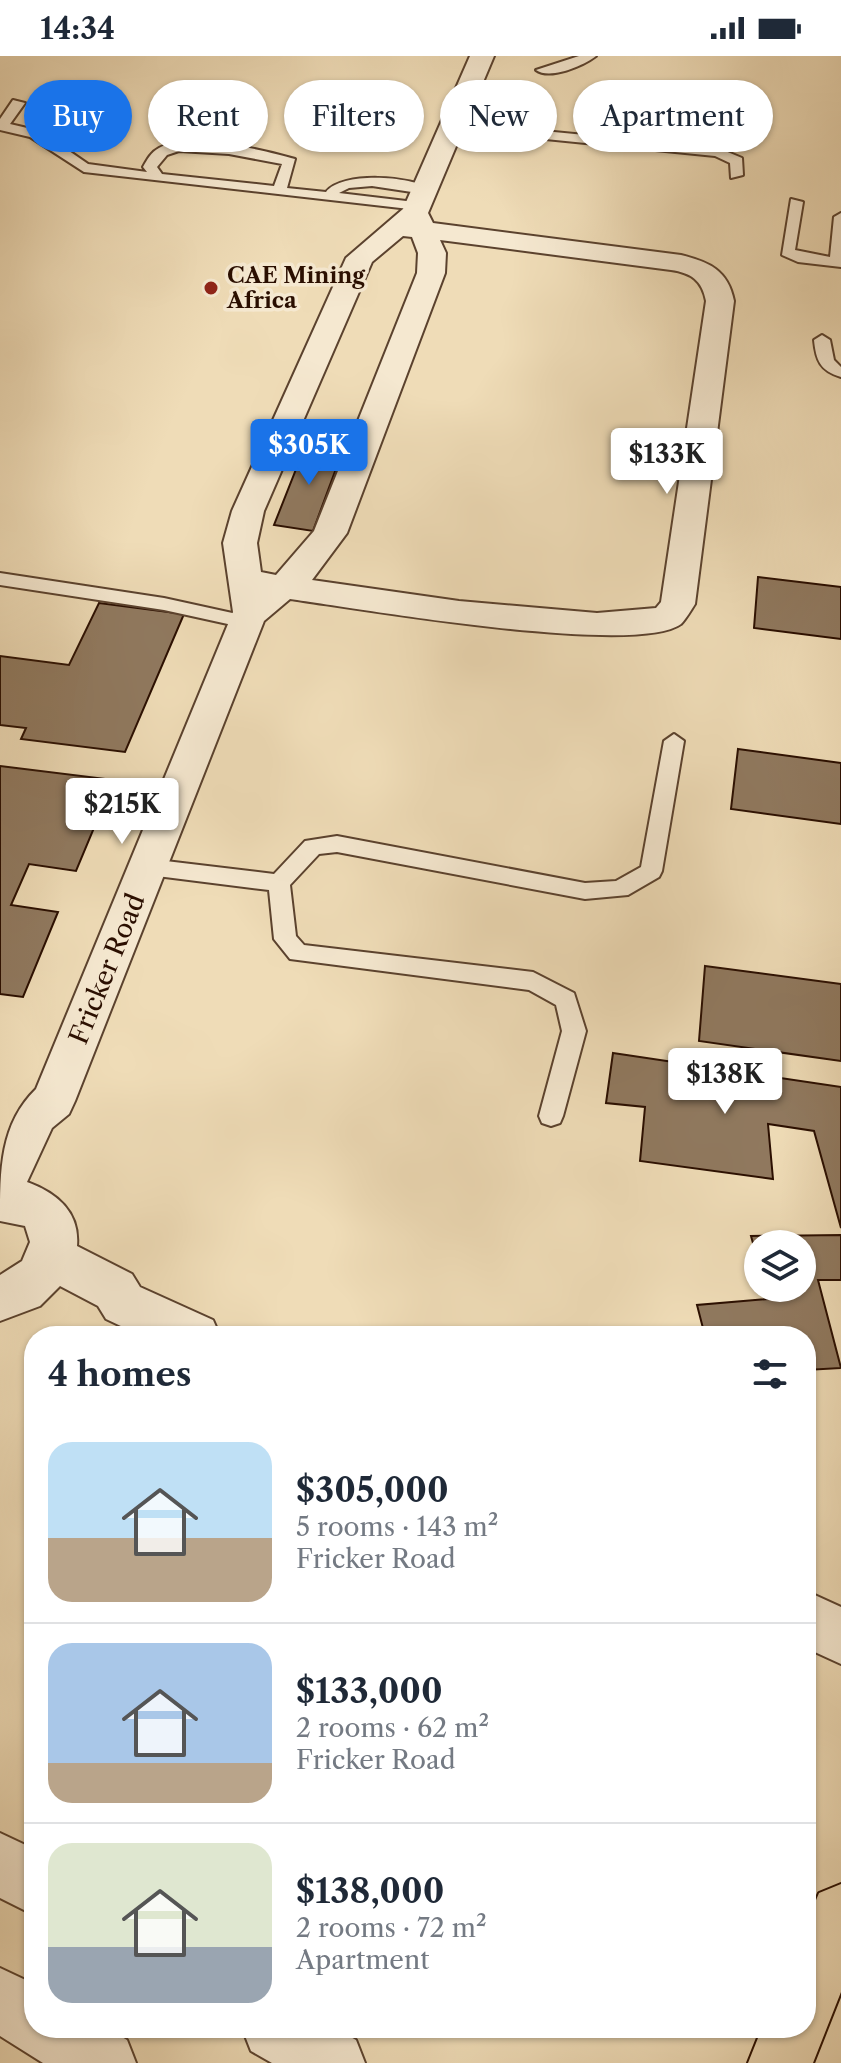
<!DOCTYPE html>
<html lang="en">
<head>
<meta charset="utf-8">
<style>
	body { margin:0; font-family:"Libre Caslon Text",serif; background:#f2f2f3; color:#1f2937; height:100vh; display:flex; flex-direction:column; font-size:30px; white-space:nowrap }
	* { box-sizing:border-box; margin:0 }
	p { font-size:26px; color:#747a83 }
	.icon { flex:none; width:44px; height:44px; fill:none; stroke:currentColor; stroke-width:2; stroke-linecap:round; stroke-linejoin:round }
	.map { position:relative; flex:1; overflow:hidden }
	.panel { position:absolute; left:24px; top:1270px; width:792px; height:712px; display:flex; flex-direction:column; background:#fff; border-radius:32px; box-shadow:0 2px 6px #0004 }
	.panel>* { flex:none }
	.banner { position:absolute; left:24px; top:24px; width:794px; height:72px; display:flex; gap:16px }
	.fabs { position:absolute; left:744px; top:1174px; display:grid; gap:16px }
	.fabs a { display:grid; place-items:center; width:72px; height:72px; border-radius:50%; background:#fff; box-shadow:0 2px 6px #0004; font-size:40px }
	.price { position:absolute; translate:-50% -68px; padding:0 18px; border-radius:8px; background:#fff; color:#222; font-size:26px; line-height:52px; filter:drop-shadow(0 2px 4px #0008) }
	.price::after { content:''; position:absolute; left:50%; top:48px; width:24px; height:18px; margin-left:-12px; background:inherit; clip-path:polygon(0 0,100% 0,50% 100%) }
	.price.on { background:#1a73e8; color:#fff }
	ul { padding:0; list-style:none }
	li { display:flex; align-items:center; gap:24px; height:200px; padding:0 24px }
	li+li { border-top:2px solid #e0e1e3 }
	li span { display:grid; place-items:center; flex:none; width:224px; height:160px; border-radius:24px; color:#555 }
	li>.icon { margin-inline-start:auto }
	span .icon { width:96px; height:96px; fill:#fffc; stroke-width:1 }
	li b { font-size:34px }
	h2 { display:flex; justify-content:space-between; align-items:center; height:96px; padding:0 24px; font-size:34px }
	.tag { padding:0 28px; border-radius:36px; background:#fff; box-shadow:0 2px 6px #0004; font-size:28px; line-height:72px }
	.tag.on { background:#1a73e8; color:#fff }
	.status { display:flex; justify-content:space-between; align-items:center; height:56px; padding:0 40px; background:#fff; direction:ltr }
	.status svg { height:22px; fill:currentColor }
	.map>svg:first-child { display:block }
	.building { fill:#90795f; stroke:#2a0e00; stroke-width:2 }
	.lines { fill:none; stroke-linecap:round; stroke-linejoin:round }
	.lane-casing { stroke:#5b422e; stroke-width:4 }
	.street-casing { stroke:#5b422e; stroke-width:4 }
	.primary-casing { stroke:#2a0e00; stroke-width:4 }
	.lane { fill:#f5e8d0; fill-rule:evenodd }
	.street { fill:#f5e8d0; fill-rule:evenodd }
	.primary { fill:#efdcb7; fill-rule:evenodd }
	.poi-dot { fill:#8f2418; stroke:#f5e8d0; stroke-width:3 }
	.labels { text-anchor:middle; dominant-baseline:central; stroke-width:7; stroke-linejoin:round; paint-order:stroke }
	.far-poi-label { font-size:22px; font-weight:bold; fill:#2a0e00; stroke:#f5e8d0; text-anchor:start }
	.street-label { font-size:26px; fill:#2a0e00; stroke:#f5e8d0 }
</style>
</head>
<body>
<div class="status"><b>14:34</b><svg viewBox="0 0 49 12"><path d="M0 12V9h3v3zM5 12V6h3v6zM10 12V3h3v9zM15 12V0h3v12zM26 1h20v11H26zM47 4h2v5h-2z"/></svg></div>
<div class="map">
<svg width="841" height="2007" viewBox="0 0 841 2007">
	<rect width="100%" height="100%" fill="#efdcb7"/>
	<filter id="stains"><feTurbulence type="fractalNoise" baseFrequency=".0025" numOctaves="4"/><feColorMatrix values="0 0 0 0 .2 0 0 0 0 .09 0 0 0 0 .02 0 0 0 .5 -.17"/></filter>
	<radialGradient id="worn" r=".72"><stop offset=".6" stop-color="#630" stop-opacity="0"/><stop offset="1" stop-color="#630" stop-opacity=".3"/></radialGradient>
	<path class="building" d="M306,388L344,391L313,475L274,469Z
		M758,521L841,531V583L754,572Z
		M99,547L184,558L125,696L21,683L26,672L0,669V600L69,609Z
		M738,693L841,707V768L731,753Z
		M0,710L114,724L76,815L29,808L11,849L58,856L23,941L0,938Z
		M705,910L841,928V1005L699,985Z
		M613,997L841,1031V1172L814,1075L768,1068L773,1123L640,1105L645,1051L606,1047Z
		M841,1179V1224H818L841,1312L806,1314V1280H705L697,1249L768,1243L765,1232H802V1188H758V1205L751,1180Z"/>
	<g class="lines">
		<defs>
			<path id="lane" d="M579,0H596C583,10 550,24 536,14Z
				M13,44L25,47L10,68L40,75L88,108L147,116L143,111C147,104 151,96 159,92C188,76 264,94 295,103L287,132L326,136C342,115 413,120 432,134L425,138L372,130L349,132L339,137L423,147V153L418,154L84,116L30,81L0,74V63ZM179,95L229,98L282,108L274,130L162,118L157,111L167,99Z
				M451,66L718,92L742,102L743,119L731,122L730,107L715,100L446,73V67Z
				M791,143L803,146L795,194L830,201L834,161L841,157V211L798,206L782,199Z
				M822,279L830,284L834,304L841,311V321C820,315 816,304 814,284Z
				M0,517L164,542L246,560L256,566L246,572L164,554L0,529Z
				M674,678L684,685L662,815L659,821L628,839L585,843L337,796L319,798L290,829L296,880L304,889L533,916L574,937L586,975L563,1060L560,1067L551,1070L542,1067L539,1060L562,975L556,949L529,934L290,903L274,883L269,834L149,819L138,811L149,803L274,818L305,785L337,780L585,827L616,825L641,811L664,685Z"/>
			<path id="street" d="M470,0H494L428,157L433,167L681,199C709,206 728,214 734,245L695,548C691,554 686,563 681,568C636,601 355,552 290,543L264,565L75,1045L69,1058L52,1072L27,1126C57,1137 80,1156 77,1190L132,1218L140,1231L213,1264L220,1280H142L106,1263L98,1250L60,1230L40,1250L0,1265V1219L22,1205L30,1186L25,1170L0,1165C0,1114 0,1068 36,1033L233,556L223,487L232,455L346,202L403,153ZM403,180L412,181L418,197L417,217L314,475L276,519L261,516L257,487L264,455L372,206ZM440,184L671,214C691,217 702,224 706,245L661,546L656,552L597,557L459,545L312,524L347,477L445,217L446,197Z
				M806,1535L841,1551V1608L806,1592Z
				M0,1777L34,1793V1859L0,1842Z
				M0,1912L34,1928V1972H107L127,1984L136,2007H43L0,1980Z
				M242,1972H335L356,1984L365,2007H272L251,1995Z"/>
			<path id="primary" d="M841,1828V1936L813,2007H748L762,1972H806V1868L819,1837Z"/>
		</defs>
		<use href="#lane" class="lane-casing"/>
		<use href="#street" class="street-casing"/>
		<use href="#primary" class="primary-casing"/>
		<use href="#lane" class="lane"/>
		<use href="#street" class="street"/>
		<use href="#primary" class="primary"/>
	</g>
	<circle class="poi-dot" cx="211" cy="232" r="8"/>
	<g class="labels">
		<g class="far-poi-label">
			<text x="227" y="219">CAE Mining<tspan x="227" dy="25">Africa</tspan></text>
		</g>
		<g class="street-label">
			<text transform="translate(107 913) rotate(-68)">Fricker Road</text>
		</g>
	</g>
	<rect width="100%" height="100%" filter="url(#stains)"/>
	<rect width="100%" height="100%" fill="url(#worn)"/>
</svg>
<div class="fabs">
<a><svg class="icon" aria-label="layers" viewBox="0 0 24 24"><path d="M12 4l9 5-9 5-9-5zM3 14l9 5 9-5"/></svg></a>
</div>
<b class="price on" style="left:309px;top:431px">$305K</b>
<b class="price" style="left:667px;top:440px">$133K</b>
<b class="price" style="left:122px;top:790px">$215K</b>
<b class="price" style="left:725px;top:1060px">$138K</b>
<div class="banner">
<a class="tag on">Buy</a>
<a class="tag">Rent</a>
<a class="tag">Filters</a>
<a class="tag">New</a>
<a class="tag">Apartment</a>
</div>
<section class="panel">
<h2>4 homes<svg class="icon" aria-label="filters" viewBox="0 0 24 24"><path d="M4 7h16M4 17h16"/><circle cx="9" cy="7" r="2"/><circle cx="15" cy="17" r="2"/></svg></h2>
<ul>
<li><span style="background:linear-gradient(#bfe0f5 60%,#b9a48a 0)"><svg class="icon" aria-label="home" viewBox="0 0 24 24"><path d="M3 11l9-7 9 7M6 9v11h12V9"/></svg></span><div><b>$305,000</b><p>5 rooms · 143 m²</p><p>Fricker Road</p></div></li>
<li><span style="background:linear-gradient(#a9c7e8 75%,#b9a48a 0)"><svg class="icon" aria-label="home" viewBox="0 0 24 24"><path d="M3 11l9-7 9 7M6 9v11h12V9"/></svg></span><div><b>$133,000</b><p>2 rooms · 62 m²</p><p>Fricker Road</p></div></li>
<li><span style="background:linear-gradient(#dfe7d0 65%,#9aa5b1 0)"><svg class="icon" aria-label="home" viewBox="0 0 24 24"><path d="M3 11l9-7 9 7M6 9v11h12V9"/></svg></span><div><b>$138,000</b><p>2 rooms · 72 m²</p><p>Apartment</p></div></li>
</ul>
</section>
</div>
</body>
</html>
